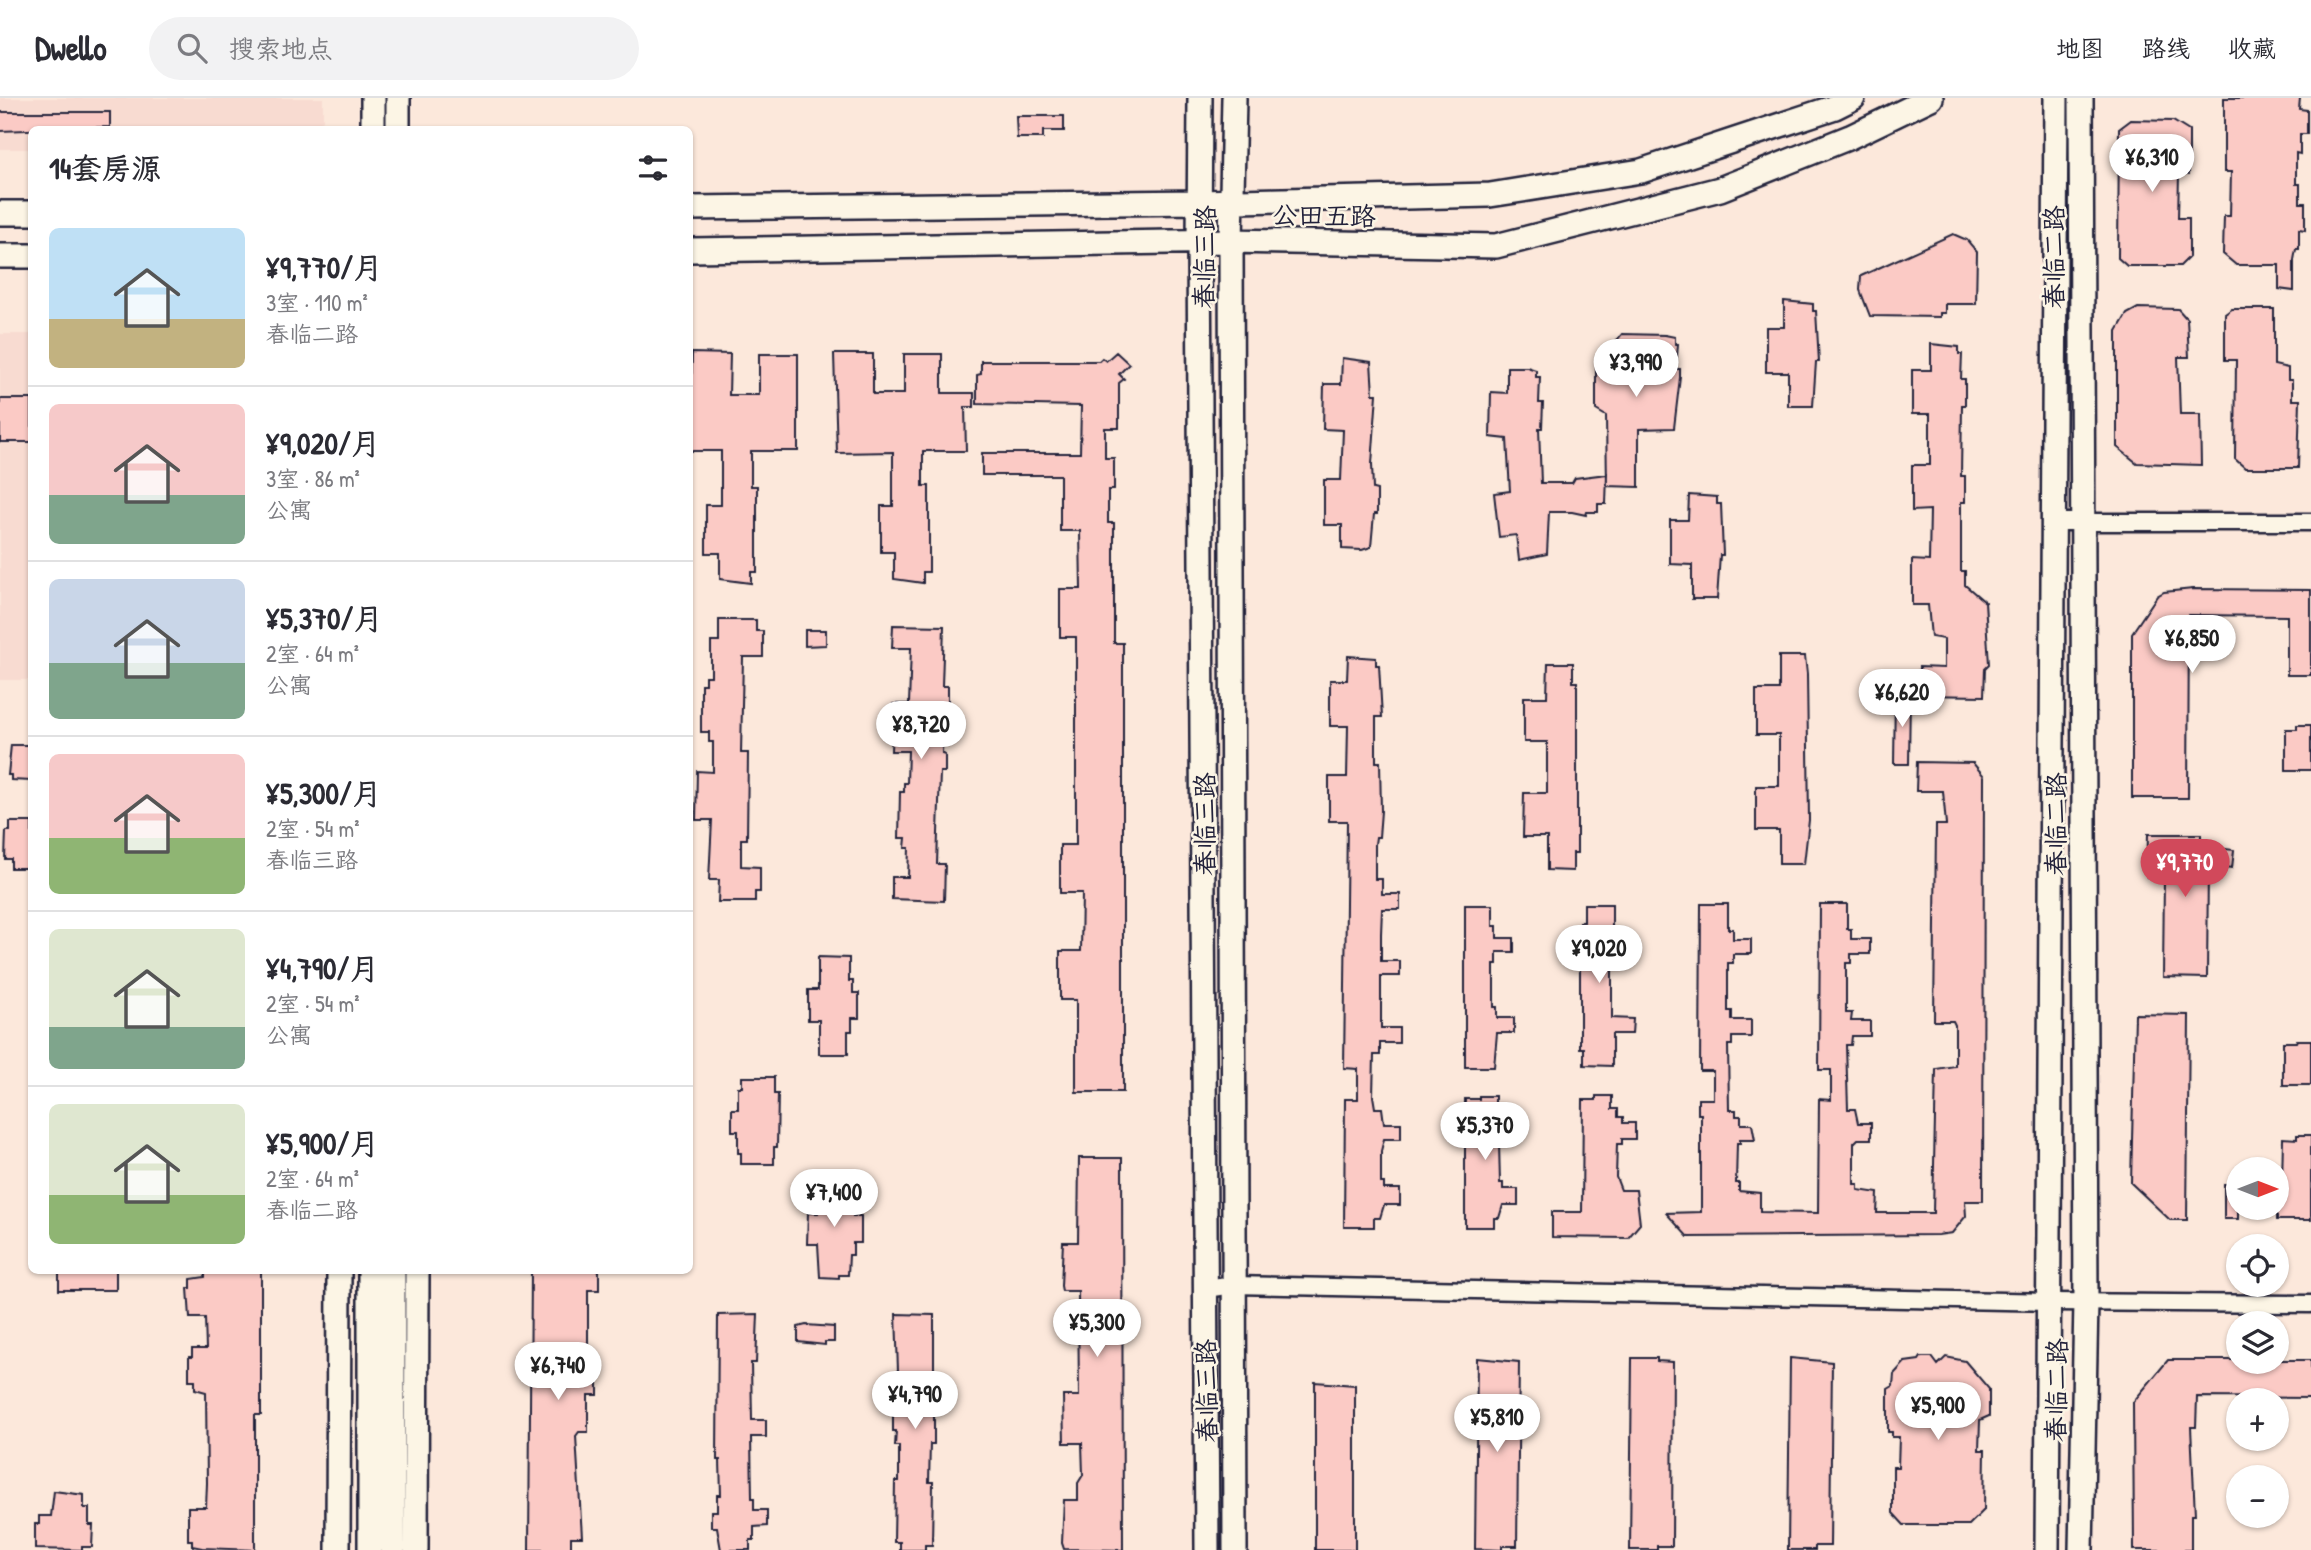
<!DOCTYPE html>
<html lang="zh">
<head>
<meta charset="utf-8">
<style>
	body { margin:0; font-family:"Patrick Hand","LXGW WenKai TC",sans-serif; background:#f2f2f3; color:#2b2b33; height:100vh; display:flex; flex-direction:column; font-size:26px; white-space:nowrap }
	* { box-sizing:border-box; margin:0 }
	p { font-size:23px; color:#7c7c81 }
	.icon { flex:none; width:38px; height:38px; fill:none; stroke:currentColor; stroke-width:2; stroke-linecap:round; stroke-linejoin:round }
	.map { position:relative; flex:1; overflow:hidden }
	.sheet { position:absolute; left:28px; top:28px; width:665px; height:1148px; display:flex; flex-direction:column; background:#fff; border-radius:10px; box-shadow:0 2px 5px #0004 }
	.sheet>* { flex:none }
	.needle { width:46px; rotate:90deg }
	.fabs { position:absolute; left:2226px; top:1059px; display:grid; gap:14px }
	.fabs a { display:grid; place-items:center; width:63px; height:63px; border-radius:50%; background:#fff; box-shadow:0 2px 5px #0004; font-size:35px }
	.price { position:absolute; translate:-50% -60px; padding:0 16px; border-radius:24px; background:#fff; color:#222; font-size:23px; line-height:46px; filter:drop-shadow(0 2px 4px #0008) }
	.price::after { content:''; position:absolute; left:50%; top:42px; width:21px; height:16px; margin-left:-10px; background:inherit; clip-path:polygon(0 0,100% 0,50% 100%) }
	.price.on { background:#d1495b; color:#fff }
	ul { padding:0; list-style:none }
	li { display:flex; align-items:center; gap:21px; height:175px; padding:0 21px }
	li+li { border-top:2px solid #e1e1e2 }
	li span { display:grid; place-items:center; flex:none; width:196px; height:140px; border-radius:10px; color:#555 }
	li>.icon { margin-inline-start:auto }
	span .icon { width:84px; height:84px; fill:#fffc; stroke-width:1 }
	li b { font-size:30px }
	h2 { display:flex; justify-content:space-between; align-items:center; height:84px; padding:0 21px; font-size:30px }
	header { display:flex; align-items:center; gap:42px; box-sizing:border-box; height:98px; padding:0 35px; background:#fff; border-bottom:2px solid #e1e1e2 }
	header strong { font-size:33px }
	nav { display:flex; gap:38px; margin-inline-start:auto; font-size:24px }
	.search { width:490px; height:63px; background:#f2f2f3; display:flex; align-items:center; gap:18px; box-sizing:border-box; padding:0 24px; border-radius:38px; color:#7c7c81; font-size:26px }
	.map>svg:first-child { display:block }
	.built { fill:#f8dbd1 }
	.building { fill:#fbcac5; stroke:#22223b; stroke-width:2 }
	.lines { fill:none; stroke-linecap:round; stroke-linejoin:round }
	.street-casing { stroke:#22223b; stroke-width:21 }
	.secondary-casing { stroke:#22223b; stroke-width:28 }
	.street { stroke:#fcf5e5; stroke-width:16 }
	.secondary { stroke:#fcf5e5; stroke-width:23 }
	.labels { text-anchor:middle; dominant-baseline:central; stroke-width:5; stroke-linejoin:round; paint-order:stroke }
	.street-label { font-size:26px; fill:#22223b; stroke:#fcf5e5 }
</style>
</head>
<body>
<header>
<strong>Dwello</strong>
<div class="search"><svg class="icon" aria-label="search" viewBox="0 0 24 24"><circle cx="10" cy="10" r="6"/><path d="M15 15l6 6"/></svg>搜索地点</div>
<nav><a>地图</a><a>路线</a><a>收藏</a></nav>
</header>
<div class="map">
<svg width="2311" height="1452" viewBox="0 0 2311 1452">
	<rect width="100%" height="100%" fill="#fce8db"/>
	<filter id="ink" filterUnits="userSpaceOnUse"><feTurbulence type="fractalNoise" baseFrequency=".0143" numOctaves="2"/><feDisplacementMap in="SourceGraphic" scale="14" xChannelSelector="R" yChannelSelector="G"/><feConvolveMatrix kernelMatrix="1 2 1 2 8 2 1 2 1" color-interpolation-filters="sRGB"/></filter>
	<g filter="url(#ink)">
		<path class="built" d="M0,0H323V22L309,32H32L31,51H0Z
			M0,236H31V582H0Z"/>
		<path class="building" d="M2224,0H2300L2299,11L2307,12V36H2300V56L2296,55V86H2300V105H2305V132L2299,131V151H2296L2294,162V193L2279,191V167H2236L2223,156L2224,118H2230L2231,74H2224Z
			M0,14H110V29L0,33Z
			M1016,18H1064V33H1043V40H1017Z
			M2131,22L2173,23L2189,33V76L2179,75L2178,120H2189V159L2180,168H2127L2118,160L2119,31Z
			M1953,136L1967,142L1977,154L1976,206H1945V215H1940V219L1870,218L1860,192L1861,178Z
			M1784,203L1813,206V213H1816L1819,264H1816L1813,308H1788V274H1766V229H1784Z
			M2138,210L2178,211L2187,221L2189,259H2178L2180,316H2200L2201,367L2137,365L2117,349V233L2127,216Z
			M2232,211H2274V267L2288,270V282H2292V302H2300L2298,370H2245L2235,361L2236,262H2225V216Z
			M1622,236L1665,237L1675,239V246H1678L1676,271H1680V279L1674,330L1639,331V389L1607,388L1606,318L1596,312V269H1612L1611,249Z
			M1931,246L1959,249V256H1962L1961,281H1965V307H1962L1961,378H1965V404H1961V473H1965V487L1985,504L1989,566L1985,570L1984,598L1918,597L1919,569L1944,570V541L1931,539L1928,507H1912V462L1929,463L1930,412L1912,413V367H1930V316H1912V272H1931Z
			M1116,254L1129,266L1119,276L1124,281L1119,285V330H1105V360H1114V392H1108V425H1114V545H1123V994H1076V902H1060V853H1081L1082,795H1060V747H1076V539H1060V491H1081L1080,433H1060V377H982V355H1080L1081,308L977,306V277L981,276V263H1099L1102,260L1106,263Z
			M692,255L730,256L729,297H759V256H798V353H751V388H757V474H751V485L720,481V455H706V407H721V353H690Z
			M834,256H873V296H904V256H942V295H974V309H965L966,353H923V388H929V474H923V485L894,481V454H881V408H893V354L837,355Z
			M1342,260L1371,264L1373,296H1377L1372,366L1373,391L1377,392V416H1374L1371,449L1362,452L1342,451V427H1324V382H1341L1343,332L1323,331L1324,286H1341Z
			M1507,269H1527L1536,272V279H1540L1539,305H1543L1542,330H1539L1541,385H1572L1575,380L1607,376L1606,406H1598V414H1587L1586,417L1572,414H1549L1547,456L1519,462L1516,437L1499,439L1494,395L1510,393L1507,341L1490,339L1491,294L1507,295Z
			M0,301H32V344H0Z
			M1689,397L1717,399V406H1721L1723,457H1720L1717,501H1692V467L1670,466V422H1688Z
			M2193,491L2311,492V577H2287V518L2189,517L2188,700H2132V535L2157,498L2164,494Z
			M719,522H756V533H763V559H743L741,655H748L747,741H741V768L760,769V794H755V804H718L719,782H709L712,722H696L697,673L713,674V644H709V634H701V586H705V578H711V544H719Z
			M893,527L944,528L942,588H948V613H943L942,656L945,657V674H940L937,766H945L944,803L892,801V779H908L909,750H905L906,740H899L900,694H904V685H907L908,653H891L893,606H909L911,550H892Z
			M805,532H826V547L805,548Z
			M1348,558L1376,560V567H1379L1382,619H1376V664H1380L1381,713L1379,739H1376L1375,746V781H1382V796H1400V811H1382L1381,836V863H1400V878H1381V930H1399V945H1380V957H1374L1373,998L1375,1010H1382L1384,1025H1401V1041H1384L1381,1053V1085H1384V1091H1400V1107H1384L1380,1120H1374V1129H1344L1345,1001H1358V971L1344,970L1347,723H1329V679H1347L1348,628H1330V582H1347Z
			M1779,558H1805L1807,576L1809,722L1804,766H1779V732H1756V688H1779V637H1756V592H1779Z
			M1548,565H1573V584H1577V755H1573V773L1547,772V739H1523L1524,695H1547V644H1524V599H1547Z
			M1895,596H1910L1909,666H1894Z
			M2297,627H2311V672H2286V631H2297Z
			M11,647H32V683L11,682V677H8Z
			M1917,664L1973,665L1984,678L1983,1103H1965L1966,1118L1952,1135L1938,1137L1688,1139L1666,1115L1701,1114V1016H1698V1001H1713V973H1700L1701,806H1728V831H1733V841H1751V856H1733V865H1728V913H1732V922H1751V939H1732V947H1728L1729,1012H1736V1018H1741V1026H1752L1755,1042H1740V1045H1737L1736,1085H1739V1093L1760,1095V1114L1818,1115L1819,1001L1831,1002V972H1819L1820,806H1847V831H1851V841H1870V856H1851V865H1846V915H1852L1851,923H1870V938H1852L1851,947H1846L1848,1011H1855L1858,1025H1871V1041H1858L1854,1045V1086H1858V1092L1878,1095L1877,1115H1933L1936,971L1955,968V927L1953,923H1934L1936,727H1946L1943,693H1916Z
			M10,724H32V770H11V761H5L6,733H10Z
			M2148,736H2201V748L2234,752L2232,770L2208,766L2207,880L2163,879L2164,779H2147Z
			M1584,806H1612V840L1633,841V855H1612V920L1633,921L1632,936H1612V968L1584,967V950H1580V824H1584Z
			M1465,807H1493V828H1497V840H1514V854H1497V866H1494V909H1497V920H1514V935H1497L1494,969H1465Z
			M818,859L849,860V883H853V895H859V920H852V933H848V956H819V922H808V892H818Z
			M2135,916L2189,917L2187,1122H2170L2131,1085Z
			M2297,942H2311V987H2283V944H2296Z
			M742,979H774V996H778L777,1049H774V1066H741V1055H738V1033H732V1011H738V989H742Z
			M1479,998H1495V1010L1500,1011L1503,1025L1518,1026V1041H1503V1045H1499L1500,1085H1503V1091H1518V1107H1503L1499,1120H1494V1129H1465V1001H1479Z
			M1596,998H1612V1011H1618V1019H1623V1025H1635V1041H1622V1046H1617L1616,1079L1621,1092H1636L1640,1126L1628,1140L1552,1139V1114H1582L1583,1002H1596Z
			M2297,1037H2311V1122H2277V1086H2282L2283,1040L2297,1041Z
			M1079,1060H1122L1123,1452L1064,1451L1062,1445L1064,1402H1078V1385L1083,1377L1082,1345H1064L1063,1298H1079L1078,1193H1062L1061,1188L1063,1144H1078Z
			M820,1082L849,1085V1105H853V1118H861V1145H853V1157H849L848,1177H839V1180L820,1179L818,1146H807L808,1115H818Z
			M2224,1086H2238V1121H2224Z
			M59,1172H116V1192H59Z
			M205,1172H261V1317H255V1452L202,1450L192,1448V1442H188V1409H206L207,1385L206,1294L195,1291V1282H189V1259H192V1251H206L205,1220H190L188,1190H191V1181L205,1179Z
			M531,1172H599V1192H588V1273H598V1297H588V1334H579L576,1338L582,1439H571V1452H529Z
			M758,1216L756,1265H751L752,1322H766V1339H751L752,1400H754V1412H767V1428L754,1429V1442H750V1452H721L717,1429H711V1413H717V1397H721L720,1362H717L718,1217Z
			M896,1216L934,1217V1346H930L929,1384H933L932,1447H925V1452H900V1444H894L895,1383H899V1348H895L896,1333H893V1317H896L897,1300L899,1301Z
			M806,1227L834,1229V1244H825V1247L798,1244V1229Z
			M1921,1259H1932L1938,1267L1946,1259L1965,1263L1989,1291V1318L1980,1322L1979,1352H1985L1984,1412L1969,1427H1904L1893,1415V1369H1898L1899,1339H1892V1334H1888V1291L1893,1288L1894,1276L1905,1264L1919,1262Z
			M1477,1260L1519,1264L1517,1448H1502V1452L1475,1451Z
			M1632,1260H1657V1263L1673,1264L1672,1448H1657V1452H1630Z
			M1790,1260L1832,1264L1830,1448H1815V1452H1788Z
			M2168,1262H2311V1300L2197,1299L2196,1329H2191L2195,1417H2191V1452H2134L2133,1304Z
			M1315,1284L1355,1287V1452H1315Z
			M54,1393L84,1397V1410H89V1427H93L92,1449H82V1452L35,1451V1426H39V1418H51Z"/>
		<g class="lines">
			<defs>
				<path id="street" d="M2055,424H2311
					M1207,1191L1233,1187L2051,1204L2311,1206"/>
				<path id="secondary" d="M373,0V32
					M398,0V32
					M1200,0L1199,144L1207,1452
					M1234,0L1231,143L1235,1452
					M2081,0L2086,1204L2081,1452
					M690,110L1199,104L1490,97L1641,73L1835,9L1853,0
					M0,115H32
					M690,152L1231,143L1496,148L1720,91L1850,39L1931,0
					M0,158H32
					M370,1172V1452
					M393,1172V1452
					M338,1452L339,1172
					M416,1452L417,1172
					M2047,1452L2056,0"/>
			</defs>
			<use href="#street" class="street-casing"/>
			<use href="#secondary" class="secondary-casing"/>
			<use href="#street" class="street"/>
			<use href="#secondary" class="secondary"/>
		</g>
	</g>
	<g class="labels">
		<g class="street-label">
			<text transform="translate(1324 117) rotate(1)">公田五路</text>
			<text transform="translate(1204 159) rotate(-89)">春临三路</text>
			<text transform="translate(2053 159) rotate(-90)">春临二路</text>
			<text transform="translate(1204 726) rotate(-90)">春临三路</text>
			<text transform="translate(2055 726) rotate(-90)">春临二路</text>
			<text transform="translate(2056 1292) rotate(-89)">春临二路</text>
			<text transform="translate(1206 1293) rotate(-91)">春临三路</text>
		</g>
	</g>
</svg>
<div class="fabs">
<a><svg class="needle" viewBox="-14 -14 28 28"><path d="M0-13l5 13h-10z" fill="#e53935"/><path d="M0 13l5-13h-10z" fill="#7c7c81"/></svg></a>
<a><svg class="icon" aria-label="locate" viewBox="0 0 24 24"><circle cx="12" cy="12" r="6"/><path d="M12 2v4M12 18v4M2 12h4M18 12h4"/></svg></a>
<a><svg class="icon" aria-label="layers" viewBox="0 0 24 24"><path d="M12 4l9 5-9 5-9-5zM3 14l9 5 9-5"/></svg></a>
<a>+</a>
<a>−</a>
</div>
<b class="price" style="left:2152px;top:96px">¥6,310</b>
<b class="price" style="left:1636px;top:301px">¥3,990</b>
<b class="price" style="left:2192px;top:577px">¥6,850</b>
<b class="price" style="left:1902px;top:631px">¥6,620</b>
<b class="price" style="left:921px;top:663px">¥8,720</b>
<b class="price on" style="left:2185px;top:801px">¥9,770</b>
<b class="price" style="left:1599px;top:887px">¥9,020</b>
<b class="price" style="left:1485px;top:1064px">¥5,370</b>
<b class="price" style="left:834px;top:1131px">¥7,400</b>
<b class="price" style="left:1097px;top:1261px">¥5,300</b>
<b class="price" style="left:558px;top:1304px">¥6,740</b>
<b class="price" style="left:915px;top:1333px">¥4,790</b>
<b class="price" style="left:1938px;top:1344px">¥5,900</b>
<b class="price" style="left:1497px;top:1356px">¥5,810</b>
<section class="sheet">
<h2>14套房源<svg class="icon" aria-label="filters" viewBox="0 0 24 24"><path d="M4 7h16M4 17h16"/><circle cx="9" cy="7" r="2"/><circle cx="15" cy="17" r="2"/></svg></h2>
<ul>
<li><span style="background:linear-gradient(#bfe0f5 65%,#c2b280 0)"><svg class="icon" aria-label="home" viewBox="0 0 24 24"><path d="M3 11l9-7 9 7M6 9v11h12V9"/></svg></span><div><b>¥9,770/月</b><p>3室 · 110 m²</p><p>春临二路</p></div></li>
<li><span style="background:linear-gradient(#f6c9c9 65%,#7fa58c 0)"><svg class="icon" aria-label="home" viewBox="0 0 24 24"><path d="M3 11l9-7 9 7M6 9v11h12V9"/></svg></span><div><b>¥9,020/月</b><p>3室 · 86 m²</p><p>公寓</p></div></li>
<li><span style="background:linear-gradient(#c9d6e8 60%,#7fa58c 0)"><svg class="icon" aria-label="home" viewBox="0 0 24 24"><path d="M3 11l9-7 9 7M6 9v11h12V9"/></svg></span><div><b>¥5,370/月</b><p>2室 · 64 m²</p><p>公寓</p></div></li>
<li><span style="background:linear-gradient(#f6c9c9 60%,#8fb573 0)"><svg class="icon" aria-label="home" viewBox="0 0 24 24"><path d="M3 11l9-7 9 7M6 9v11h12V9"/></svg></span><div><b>¥5,300/月</b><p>2室 · 54 m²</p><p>春临三路</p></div></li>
<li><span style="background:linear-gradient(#dfe7d0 70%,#7fa58c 0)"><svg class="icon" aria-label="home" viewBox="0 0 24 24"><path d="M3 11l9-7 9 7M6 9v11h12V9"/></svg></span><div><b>¥4,790/月</b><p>2室 · 54 m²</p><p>公寓</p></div></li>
<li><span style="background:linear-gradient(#dfe7d0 65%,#8fb573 0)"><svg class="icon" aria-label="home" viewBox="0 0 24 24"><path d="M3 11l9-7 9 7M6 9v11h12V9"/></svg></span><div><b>¥5,900/月</b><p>2室 · 64 m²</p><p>春临二路</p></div></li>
</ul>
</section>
</div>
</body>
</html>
